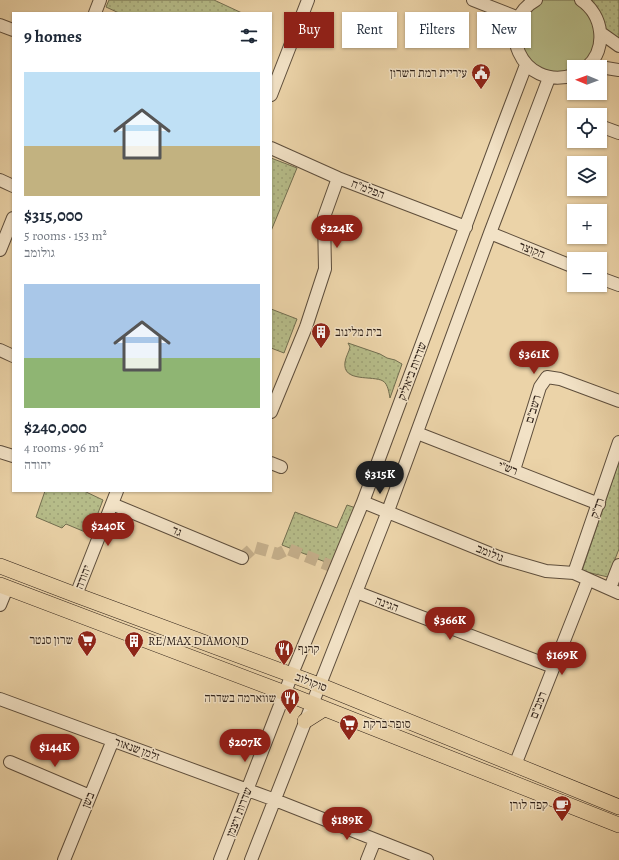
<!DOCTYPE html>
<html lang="en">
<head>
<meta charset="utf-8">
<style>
	body { margin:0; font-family:Alegreya,"Frank Ruhl Libre",serif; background:#f2f2f3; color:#1f2937; height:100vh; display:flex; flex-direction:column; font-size:15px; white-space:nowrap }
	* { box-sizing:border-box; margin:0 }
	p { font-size:13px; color:#747a83 }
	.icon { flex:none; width:22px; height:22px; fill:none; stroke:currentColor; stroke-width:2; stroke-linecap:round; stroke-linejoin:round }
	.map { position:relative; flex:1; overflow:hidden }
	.sheet { position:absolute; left:12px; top:12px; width:260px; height:480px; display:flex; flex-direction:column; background:#fff; border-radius:0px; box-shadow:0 1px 3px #0004 }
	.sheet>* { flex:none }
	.banner { position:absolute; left:284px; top:12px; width:275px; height:36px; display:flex; gap:8px }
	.needle { width:26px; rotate:271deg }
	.buttons { position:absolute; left:567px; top:60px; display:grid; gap:8px }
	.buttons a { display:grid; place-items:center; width:40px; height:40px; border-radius:0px; background:#fff; box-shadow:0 1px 3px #0004; font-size:20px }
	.price { position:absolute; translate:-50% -34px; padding:0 9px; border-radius:14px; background:#8f2418; color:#fff; font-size:13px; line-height:26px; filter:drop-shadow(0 1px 2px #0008) }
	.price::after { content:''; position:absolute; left:50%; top:24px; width:12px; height:9px; margin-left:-6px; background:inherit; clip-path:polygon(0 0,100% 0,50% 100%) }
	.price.on { background:#222; color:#fff }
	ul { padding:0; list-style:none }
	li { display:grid; align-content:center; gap:8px; height:212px; padding:0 12px }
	li span { display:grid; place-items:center; height:124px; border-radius:0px; color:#555 }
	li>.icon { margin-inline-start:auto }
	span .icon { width:72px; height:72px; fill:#fffc; stroke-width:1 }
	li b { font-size:17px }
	h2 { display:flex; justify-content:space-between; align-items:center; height:48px; padding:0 12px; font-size:17px }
	.chip { padding:0 14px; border-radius:0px; background:#fff; box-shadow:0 1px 3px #0004; font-size:14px; line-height:36px }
	.chip.on { background:#8f2418; color:#fff }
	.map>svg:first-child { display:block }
	.grass { fill:url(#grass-dots); stroke:#726e50 }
	.garden { fill:#b6bc89; stroke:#726e50 }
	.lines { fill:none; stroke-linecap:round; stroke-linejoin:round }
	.minor-tunnel { stroke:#c5af8b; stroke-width:12; stroke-dasharray:12 6; stroke-linecap:butt }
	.minor-casing { stroke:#5e4e3c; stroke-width:14 }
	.major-casing { stroke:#2f2118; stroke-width:16 }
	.minor { stroke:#f2e2c6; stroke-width:12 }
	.major { stroke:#ebd3a8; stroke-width:15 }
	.labels { text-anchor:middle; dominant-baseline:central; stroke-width:3; stroke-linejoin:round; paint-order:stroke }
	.poi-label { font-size:12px; fill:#2f2118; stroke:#f2e2c6; text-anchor:end }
	.street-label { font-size:12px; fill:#2f2118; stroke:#f2e2c6 }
</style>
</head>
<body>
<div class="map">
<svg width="619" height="860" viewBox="0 0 619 860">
	<defs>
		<pattern id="grass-dots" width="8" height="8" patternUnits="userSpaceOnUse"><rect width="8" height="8" fill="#b6bc89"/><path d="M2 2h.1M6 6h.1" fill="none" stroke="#9da176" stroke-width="1.8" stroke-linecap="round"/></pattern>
	</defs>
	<rect width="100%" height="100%" fill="#ebd3a8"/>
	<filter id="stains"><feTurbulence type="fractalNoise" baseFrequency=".005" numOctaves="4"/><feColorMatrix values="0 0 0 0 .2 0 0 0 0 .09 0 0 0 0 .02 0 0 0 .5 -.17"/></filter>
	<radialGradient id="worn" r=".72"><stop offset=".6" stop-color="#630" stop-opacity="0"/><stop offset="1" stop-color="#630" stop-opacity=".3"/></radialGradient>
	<path class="grass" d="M109,0H214L242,13H119L106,7Z
		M592,0H619V39L605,33Z
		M271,158L297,168L271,231Z
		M271,309L297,319L284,353L271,348Z
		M348,343L380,354L387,358L395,360L402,364L390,398C389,393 388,384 383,381C373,375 342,383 345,362C346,356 349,352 350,347Z
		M619,461V549L608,577L582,571Z
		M45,491H84L103,500L90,534L66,524L62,528L36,517Z
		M347,505L356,508L333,565L282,545L295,512L337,528Z"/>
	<path class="garden" d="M536,0H581L601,33L587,67H574V75L533,71L515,36Z"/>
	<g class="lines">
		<path class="minor-tunnel" d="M242,558L254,547L278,554L288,549L336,568"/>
		<defs>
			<path id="minor" d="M473,0L519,18
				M536,0C494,23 520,92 574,75
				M581,0C603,15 608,48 587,67
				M95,13L100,0
				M0,25L13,30
				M601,33L619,46
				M600,67L619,70
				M271,95L308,0
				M600,126L619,133
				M271,148L338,178L466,227
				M0,180L13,186
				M490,233L574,267
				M0,250L13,218
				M600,278L619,285
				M0,350L13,356
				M271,412L306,327L325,269L324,217L338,178
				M417,433L599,504
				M0,452L13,456
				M271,463L281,467
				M514,470L540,387L547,377L560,379L619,401
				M363,502L501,558L546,571L574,573L619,593
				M112,504L242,558
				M574,573L619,442
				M610,588L619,565
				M356,592L553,667
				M76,595L117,491
				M0,605L7,588
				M0,699L275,800L427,860
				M10,762L90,796
				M515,765L588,580
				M64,860L113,740
				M220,860L294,669L363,502L502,128L526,65
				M251,860L388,511L490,233L549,78
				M367,860L375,840"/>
			<path id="major" d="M0,566L76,595L319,685L619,807
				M0,585L285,693L619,825
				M305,721L324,709"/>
		</defs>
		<use href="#minor" class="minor-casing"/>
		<use href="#major" class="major-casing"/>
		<use href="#minor" class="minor"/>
		<use href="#major" class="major"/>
	</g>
	<defs>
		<symbol id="civic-pin" viewBox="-11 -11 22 30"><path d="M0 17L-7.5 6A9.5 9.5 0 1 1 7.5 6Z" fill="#8f2418" stroke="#f2e2c6"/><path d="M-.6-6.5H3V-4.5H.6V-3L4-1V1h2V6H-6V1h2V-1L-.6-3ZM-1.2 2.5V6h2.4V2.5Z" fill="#fff"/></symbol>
		<symbol id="building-pin" viewBox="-11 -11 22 30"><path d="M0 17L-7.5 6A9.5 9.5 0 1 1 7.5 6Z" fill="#8f2418" stroke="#f2e2c6"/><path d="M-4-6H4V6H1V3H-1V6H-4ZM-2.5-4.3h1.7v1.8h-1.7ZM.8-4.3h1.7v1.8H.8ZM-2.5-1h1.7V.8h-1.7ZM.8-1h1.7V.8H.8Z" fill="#fff"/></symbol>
		<symbol id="supermarket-pin" viewBox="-11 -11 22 30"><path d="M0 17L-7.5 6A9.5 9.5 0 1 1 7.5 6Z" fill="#8f2418" stroke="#f2e2c6"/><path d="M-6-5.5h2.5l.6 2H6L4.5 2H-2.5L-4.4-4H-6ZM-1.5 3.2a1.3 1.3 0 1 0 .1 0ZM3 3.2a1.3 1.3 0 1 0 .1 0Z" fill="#fff"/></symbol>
		<symbol id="restaurant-pin" viewBox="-11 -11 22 30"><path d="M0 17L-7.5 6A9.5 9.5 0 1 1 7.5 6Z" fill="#8f2418" stroke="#f2e2c6"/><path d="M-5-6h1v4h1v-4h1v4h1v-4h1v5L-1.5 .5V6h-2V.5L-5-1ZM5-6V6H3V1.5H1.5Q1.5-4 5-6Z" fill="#fff"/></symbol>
		<symbol id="cafe-pin" viewBox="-11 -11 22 30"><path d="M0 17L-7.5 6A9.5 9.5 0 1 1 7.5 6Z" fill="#8f2418" stroke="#f2e2c6"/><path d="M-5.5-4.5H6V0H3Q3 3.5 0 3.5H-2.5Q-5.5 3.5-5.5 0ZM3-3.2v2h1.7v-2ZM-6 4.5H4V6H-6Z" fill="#fff"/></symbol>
	</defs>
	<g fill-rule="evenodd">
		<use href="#civic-pin" x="470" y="62" width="22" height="30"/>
		<use href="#building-pin" x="310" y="321" width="22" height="30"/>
		<use href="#supermarket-pin" x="76" y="629" width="22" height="30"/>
		<use href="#building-pin" x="123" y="630" width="22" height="30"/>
		<use href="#restaurant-pin" x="273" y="638" width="22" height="30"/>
		<use href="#restaurant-pin" x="279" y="687" width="22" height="30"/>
		<use href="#supermarket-pin" x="338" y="713" width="22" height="30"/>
		<use href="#cafe-pin" x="551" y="794" width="22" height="30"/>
	</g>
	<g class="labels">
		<g class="poi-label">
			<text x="467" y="73">עיריית רמת השרון</text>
			<text x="335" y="332" text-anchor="start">בית מלינוב</text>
			<text x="73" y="640">שרון סנטר</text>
			<text x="148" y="641" text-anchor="start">RE/MAX DIAMOND</text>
			<text x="298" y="649" text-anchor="start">קרנף</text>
			<text x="276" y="698">שווארמה בשדרה</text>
			<text x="363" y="724" text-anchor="start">סופר ברקת</text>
			<text x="548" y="805">קפה לורן</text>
		</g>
		<g class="street-label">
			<text transform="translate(368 189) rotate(21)">הפלמ"ח</text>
			<text transform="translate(532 250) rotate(22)">הקוצר</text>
			<text transform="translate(412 371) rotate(-69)">שדרות ביאליק</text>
			<text transform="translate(533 409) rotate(-73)">רשב"ם</text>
			<text transform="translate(508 468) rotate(21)">רש"י</text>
			<text transform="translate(597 508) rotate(-71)">רד"ק</text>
			<text transform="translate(177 531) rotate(23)">גד</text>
			<text transform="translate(490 553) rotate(22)">גולומב</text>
			<text transform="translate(83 577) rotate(-69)">יהודה</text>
			<text transform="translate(387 604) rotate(21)">הגינה</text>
			<text transform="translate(311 682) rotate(21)">סוקולוב</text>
			<text transform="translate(538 705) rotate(-69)">רמב"ם</text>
			<text transform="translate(137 749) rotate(20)">זלמן שנאור</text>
			<text transform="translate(88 800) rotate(-68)">בשן</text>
			<text transform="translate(239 812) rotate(-69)">שדרות ויצמן</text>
		</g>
	</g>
	<rect width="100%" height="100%" filter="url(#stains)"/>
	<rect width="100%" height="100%" fill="url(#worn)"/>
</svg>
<div class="buttons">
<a><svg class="needle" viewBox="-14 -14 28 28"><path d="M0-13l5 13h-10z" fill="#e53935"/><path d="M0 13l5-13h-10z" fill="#747a83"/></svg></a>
<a><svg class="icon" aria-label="locate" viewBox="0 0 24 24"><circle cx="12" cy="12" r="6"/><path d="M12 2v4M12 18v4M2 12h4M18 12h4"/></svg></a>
<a><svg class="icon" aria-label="layers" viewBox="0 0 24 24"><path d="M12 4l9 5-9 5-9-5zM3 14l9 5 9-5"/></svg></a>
<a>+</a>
<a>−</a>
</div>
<b class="price" style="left:337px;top:249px">$224K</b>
<b class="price" style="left:534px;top:375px">$361K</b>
<b class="price on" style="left:380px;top:495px">$315K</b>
<b class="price" style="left:108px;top:547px">$240K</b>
<b class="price" style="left:450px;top:641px">$366K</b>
<b class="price" style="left:562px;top:676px">$169K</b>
<b class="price" style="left:245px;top:763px">$207K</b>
<b class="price" style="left:55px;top:768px">$144K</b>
<b class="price" style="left:347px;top:841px">$189K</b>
<div class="banner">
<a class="chip on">Buy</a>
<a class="chip">Rent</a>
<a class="chip">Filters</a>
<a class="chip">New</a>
</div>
<section class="sheet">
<h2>9 homes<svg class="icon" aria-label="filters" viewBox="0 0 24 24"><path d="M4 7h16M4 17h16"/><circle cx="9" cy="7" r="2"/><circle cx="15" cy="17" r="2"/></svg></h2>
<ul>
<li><span style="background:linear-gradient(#bfe0f5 60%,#c2b280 0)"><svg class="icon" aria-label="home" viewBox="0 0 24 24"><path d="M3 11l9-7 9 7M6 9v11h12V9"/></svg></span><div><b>$315,000</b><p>5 rooms · 153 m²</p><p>גולומב</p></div></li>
<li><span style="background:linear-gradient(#a9c7e8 60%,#8fb573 0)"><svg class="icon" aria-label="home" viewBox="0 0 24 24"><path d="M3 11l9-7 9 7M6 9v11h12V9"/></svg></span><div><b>$240,000</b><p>4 rooms · 96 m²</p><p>יהודה</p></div></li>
</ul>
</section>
</div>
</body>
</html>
